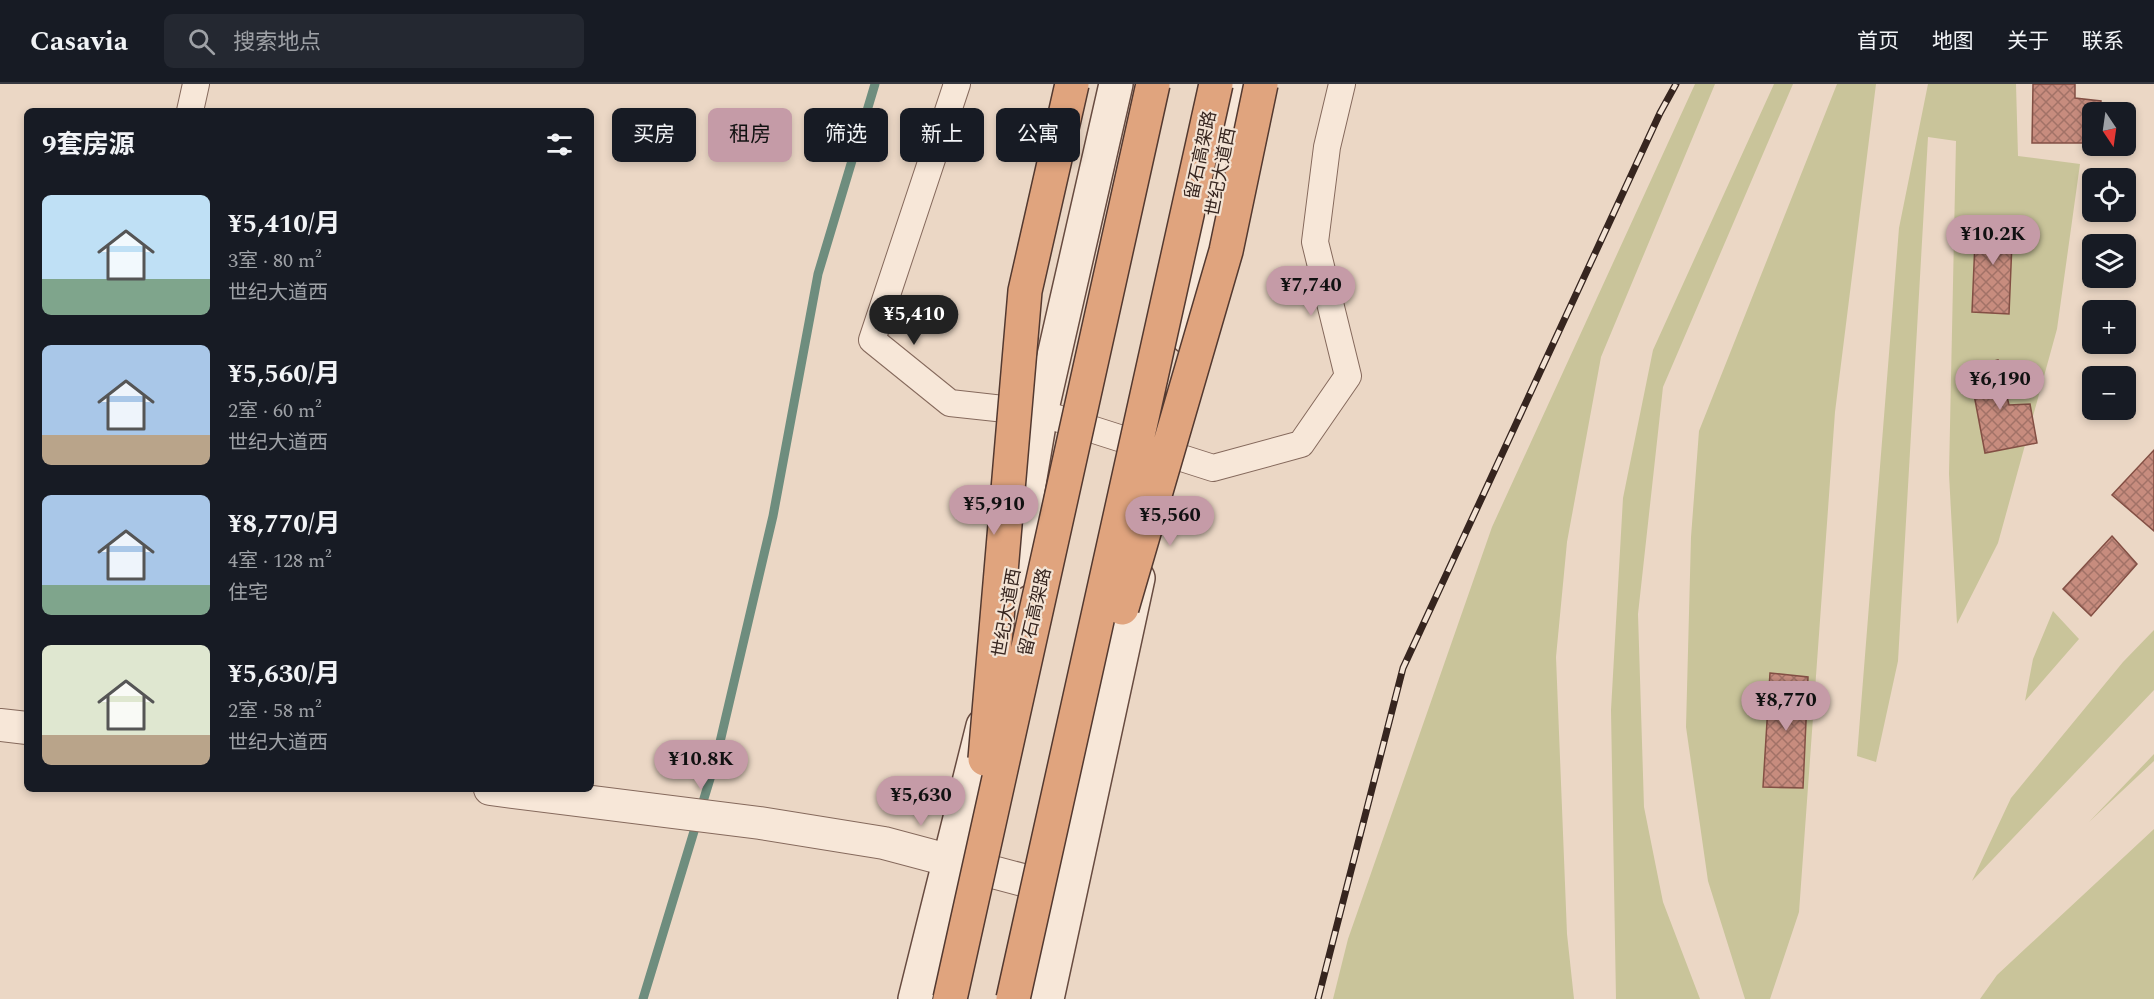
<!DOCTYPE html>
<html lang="zh">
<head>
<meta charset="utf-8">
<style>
	body { margin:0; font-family:Spectral,"Noto Sans SC",serif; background:#242831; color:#f1f3f6; height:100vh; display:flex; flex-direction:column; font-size:22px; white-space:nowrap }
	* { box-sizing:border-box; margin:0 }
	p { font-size:20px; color:#9ea1a6 }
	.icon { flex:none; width:33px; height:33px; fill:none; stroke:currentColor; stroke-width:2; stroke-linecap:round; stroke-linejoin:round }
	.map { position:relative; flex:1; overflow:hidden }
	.panel { position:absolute; left:24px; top:24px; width:570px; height:684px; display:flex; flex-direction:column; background:#171b24; border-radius:9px; box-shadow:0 3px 9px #0003 }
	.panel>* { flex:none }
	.banner { position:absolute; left:612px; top:24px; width:570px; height:54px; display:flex; gap:12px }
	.needle { width:39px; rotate:167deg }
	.fabs { position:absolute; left:2082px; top:18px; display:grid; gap:12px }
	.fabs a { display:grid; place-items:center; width:54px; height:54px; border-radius:9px; background:#171b24; box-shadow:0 3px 9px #0003; font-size:30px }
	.price { position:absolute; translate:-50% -51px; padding:0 14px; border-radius:21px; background:#c59ba7; color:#111; font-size:20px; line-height:39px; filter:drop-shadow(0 2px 3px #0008) }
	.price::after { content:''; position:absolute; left:50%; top:36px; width:18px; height:14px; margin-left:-9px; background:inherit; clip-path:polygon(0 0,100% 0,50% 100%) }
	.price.active { background:#222; color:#fff }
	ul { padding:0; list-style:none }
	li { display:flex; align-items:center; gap:18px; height:150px; padding:0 18px }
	li span { display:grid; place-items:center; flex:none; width:168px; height:120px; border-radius:9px; color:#555 }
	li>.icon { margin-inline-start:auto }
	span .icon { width:72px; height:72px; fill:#fffc; stroke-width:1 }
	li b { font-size:26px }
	h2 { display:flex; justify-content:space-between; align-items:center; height:72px; padding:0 18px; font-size:26px }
	.chip { padding:0 21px; border-radius:9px; background:#171b24; box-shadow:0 3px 9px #0003; font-size:21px; line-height:54px }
	.chip.active { background:#c59ba7; color:#111 }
	header { display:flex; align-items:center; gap:36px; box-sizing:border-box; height:84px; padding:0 30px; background:#171b24; border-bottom:2px solid #363941 }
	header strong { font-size:28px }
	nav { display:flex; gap:33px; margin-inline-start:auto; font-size:21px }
	.search { width:420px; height:54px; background:#242831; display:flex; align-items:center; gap:15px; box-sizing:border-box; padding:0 21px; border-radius:9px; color:#9ea1a6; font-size:22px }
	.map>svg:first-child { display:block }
	.grass { fill:#c9c49a }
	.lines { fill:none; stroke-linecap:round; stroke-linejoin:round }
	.stream { stroke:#6e8d7e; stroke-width:9 }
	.building { fill:url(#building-cross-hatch); stroke:#834f44; stroke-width:1.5 }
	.minor-casing { stroke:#85695c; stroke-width:28 }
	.tertiary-casing { stroke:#85695c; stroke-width:34 }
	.secondary-casing { stroke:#674b40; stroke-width:36 }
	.minor { stroke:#f7e7d8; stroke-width:26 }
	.tertiary { stroke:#f7e7d8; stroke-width:32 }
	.secondary { stroke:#f7e7d8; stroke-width:33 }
	.rail-casing { stroke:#36251f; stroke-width:7 }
	.rail { stroke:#f3e3d4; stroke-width:4.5; stroke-dasharray:14; stroke-linecap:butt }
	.trunk-bridge-casing { stroke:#533930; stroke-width:36; stroke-linecap:butt }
	.trunk-bridge { stroke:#e0a47e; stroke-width:33 }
	.labels { text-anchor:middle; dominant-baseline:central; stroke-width:4.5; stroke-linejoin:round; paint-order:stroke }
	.street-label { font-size:18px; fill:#36251f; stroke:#f3e3d4 }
</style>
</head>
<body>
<header>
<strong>Casavia</strong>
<div class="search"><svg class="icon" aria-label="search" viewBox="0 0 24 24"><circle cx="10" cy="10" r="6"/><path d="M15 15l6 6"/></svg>搜索地点</div>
<nav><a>首页</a><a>地图</a><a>关于</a><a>联系</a></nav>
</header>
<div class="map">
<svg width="2154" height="915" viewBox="0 0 2154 915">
	<defs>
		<pattern id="building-cross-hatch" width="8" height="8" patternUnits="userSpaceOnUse" patternTransform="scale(1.5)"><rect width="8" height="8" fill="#c78c7e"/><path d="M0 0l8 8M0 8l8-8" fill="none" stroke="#a27267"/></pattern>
	</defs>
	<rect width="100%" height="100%" fill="#ebd7c5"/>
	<path class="grass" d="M1695,0H1715L1601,273L1567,458L1556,573L1567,850L1574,915H1333L1348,855L1492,443Z
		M1774,0H1793L1663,303L1638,530L1644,723L1663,818L1700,915H1616L1611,626L1623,414L1653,266Z
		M1837,0H1876L1835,328L1799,828L1770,915H1745L1708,797L1686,643L1691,453L1699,347Z
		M1928,0H2016L2018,72L2080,80L2057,245L1998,459L1957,540L1949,390L1956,57L1928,53L1898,577L1876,678L1857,672L1899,144Z
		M2053,527L2079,555L2025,617L2033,575Z
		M2154,546V606L1972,797L2011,714L2123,578Z
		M2154,670V677L2089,738Z
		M2154,745V915H1980L1997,891Z"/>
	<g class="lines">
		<path class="stream" d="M643,915L716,675L773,432L818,190L875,0"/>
	</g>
	<path class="building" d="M2033,0H2075V14L2101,17L2100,28H2092V59H2032Z
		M1976,134L2013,135L2009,230L1972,228Z
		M1998,276L2009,321L2030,320L2037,359L1985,369L1969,284Z
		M2154,366V447L2112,411Z
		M2112,452L2137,480L2091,532L2063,505Z
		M1770,589L1808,593L1803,704L1763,703Z"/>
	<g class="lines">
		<defs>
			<path id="minor" d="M957,0L872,256L950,319L1041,329L1213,384L1301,360L1348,292L1315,158L1327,63L1342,0
				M190,27L196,0"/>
			<path id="tertiary" d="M0,641L27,644
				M490,705L760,739L884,759L1064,807"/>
			<path id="secondary" d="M1188,253L1238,0
				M1014,488L1041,329L1116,0
				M915,915L983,642
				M1047,915L1138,494"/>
		</defs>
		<use href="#minor" class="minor-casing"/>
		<use href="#tertiary" class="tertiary-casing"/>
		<use href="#secondary" class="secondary-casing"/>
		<use href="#minor" class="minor"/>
		<use href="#tertiary" class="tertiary"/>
		<use href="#secondary" class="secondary"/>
		<defs>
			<path id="rail" d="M1318,915L1403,584L1660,29L1676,0"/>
		</defs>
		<use href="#rail" class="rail-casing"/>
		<use href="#rail" class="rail"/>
		<defs>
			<path id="trunk-bridge" d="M1122,524L1226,167L1261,0
				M985,675L1025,207L1072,0
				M950,915L1153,0
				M1013,915L1216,0"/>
		</defs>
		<use href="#trunk-bridge" class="trunk-bridge-casing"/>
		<use href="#trunk-bridge" class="trunk-bridge"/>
	</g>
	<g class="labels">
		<g class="street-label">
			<text transform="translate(1201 71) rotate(-78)">留石高架路</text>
			<text transform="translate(1221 88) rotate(-79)">世纪大道西</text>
			<text transform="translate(1035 528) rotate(-77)">留石高架路</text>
			<text transform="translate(1007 529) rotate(-80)">世纪大道西</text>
		</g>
	</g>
</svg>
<div class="fabs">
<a><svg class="needle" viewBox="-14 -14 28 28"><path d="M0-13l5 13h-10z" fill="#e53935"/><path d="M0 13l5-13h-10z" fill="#9ea1a6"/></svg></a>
<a><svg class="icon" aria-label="locate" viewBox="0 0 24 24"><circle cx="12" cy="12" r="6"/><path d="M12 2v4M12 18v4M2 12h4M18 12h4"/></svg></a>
<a><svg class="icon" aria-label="layers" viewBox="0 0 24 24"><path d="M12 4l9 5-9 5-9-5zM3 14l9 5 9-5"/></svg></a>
<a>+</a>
<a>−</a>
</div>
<b class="price" style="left:1993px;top:182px">¥10.2K</b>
<b class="price" style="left:1311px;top:233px">¥7,740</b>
<b class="price active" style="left:914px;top:262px">¥5,410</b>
<b class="price" style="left:2000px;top:327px">¥6,190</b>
<b class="price" style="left:994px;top:452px">¥5,910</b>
<b class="price" style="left:1170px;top:463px">¥5,560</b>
<b class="price" style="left:1786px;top:648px">¥8,770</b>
<b class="price" style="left:701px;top:707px">¥10.8K</b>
<b class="price" style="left:921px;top:743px">¥5,630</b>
<div class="banner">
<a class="chip">买房</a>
<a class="chip active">租房</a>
<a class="chip">筛选</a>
<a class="chip">新上</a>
<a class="chip">公寓</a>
</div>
<section class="panel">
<h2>9套房源<svg class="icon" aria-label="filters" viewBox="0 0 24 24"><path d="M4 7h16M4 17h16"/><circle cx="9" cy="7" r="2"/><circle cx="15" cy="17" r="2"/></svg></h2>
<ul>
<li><span style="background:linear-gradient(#bfe0f5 70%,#7fa58c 0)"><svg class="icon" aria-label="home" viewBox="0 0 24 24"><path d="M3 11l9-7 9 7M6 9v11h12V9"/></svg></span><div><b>¥5,410/月</b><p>3室 · 80 m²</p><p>世纪大道西</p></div></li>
<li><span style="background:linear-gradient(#a9c7e8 75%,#b9a48a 0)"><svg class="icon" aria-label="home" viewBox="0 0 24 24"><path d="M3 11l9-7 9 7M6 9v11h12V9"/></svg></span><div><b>¥5,560/月</b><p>2室 · 60 m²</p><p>世纪大道西</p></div></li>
<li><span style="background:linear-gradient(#a9c7e8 75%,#7fa58c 0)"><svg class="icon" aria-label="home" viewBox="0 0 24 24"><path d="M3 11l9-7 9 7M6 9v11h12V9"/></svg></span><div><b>¥8,770/月</b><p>4室 · 128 m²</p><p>住宅</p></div></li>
<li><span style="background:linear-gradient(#dfe7d0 75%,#b9a48a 0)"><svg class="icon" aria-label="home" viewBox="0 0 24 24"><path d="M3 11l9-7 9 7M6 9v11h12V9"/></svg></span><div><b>¥5,630/月</b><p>2室 · 58 m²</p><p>世纪大道西</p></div></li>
</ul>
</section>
</div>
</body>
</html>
